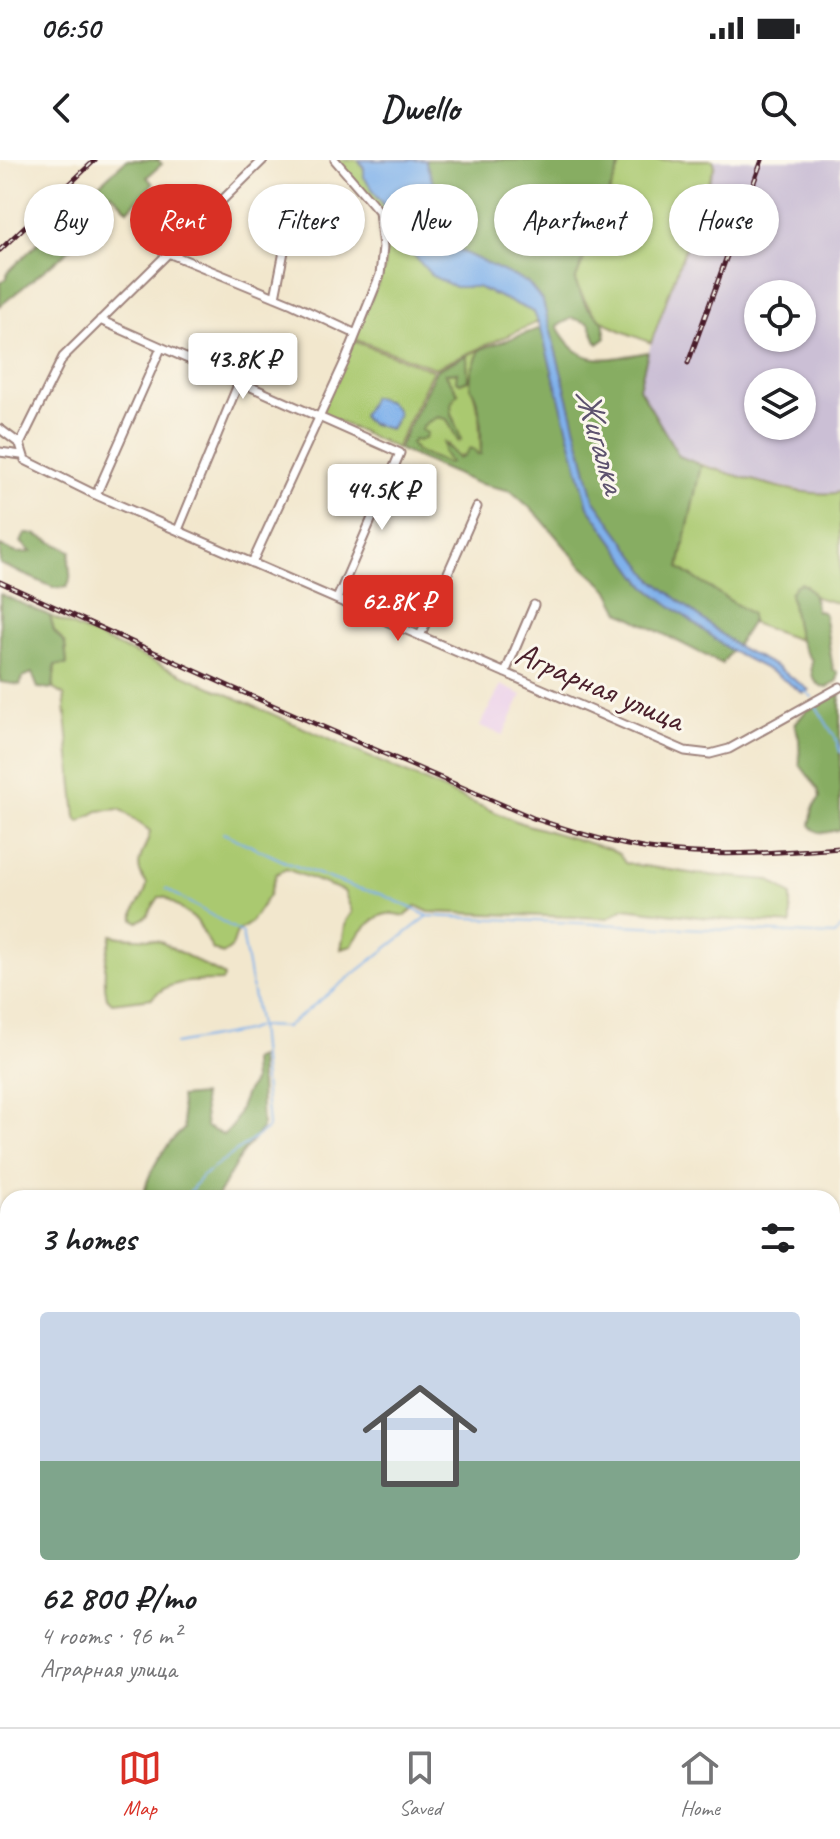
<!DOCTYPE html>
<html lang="en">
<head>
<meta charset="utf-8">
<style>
	body { margin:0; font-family:Caveat,sans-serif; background:#f6f6f6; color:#202124; height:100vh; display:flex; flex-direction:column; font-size:30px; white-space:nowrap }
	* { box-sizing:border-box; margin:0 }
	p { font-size:26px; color:#757577 }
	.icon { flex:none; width:44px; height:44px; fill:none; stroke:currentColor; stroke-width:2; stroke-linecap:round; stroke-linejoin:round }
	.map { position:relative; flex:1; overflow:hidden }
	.sheet { position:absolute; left:0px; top:1030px; width:840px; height:538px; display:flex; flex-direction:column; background:#fff; border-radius:24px 24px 0 0; box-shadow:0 2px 6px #0004 }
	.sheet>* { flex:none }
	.top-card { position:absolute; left:24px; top:24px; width:792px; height:72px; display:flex; gap:16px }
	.fabs { position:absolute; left:744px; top:120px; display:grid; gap:16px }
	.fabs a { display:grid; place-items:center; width:72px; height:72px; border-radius:50%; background:#fff; box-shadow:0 2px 6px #0004; font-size:40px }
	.price { position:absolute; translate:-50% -68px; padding:0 18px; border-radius:8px; background:#fff; color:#222; font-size:26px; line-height:52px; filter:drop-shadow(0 2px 4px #0008) }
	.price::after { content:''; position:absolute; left:50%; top:48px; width:24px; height:18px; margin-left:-12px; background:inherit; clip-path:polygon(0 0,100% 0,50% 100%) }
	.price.on { background:#d93025; color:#fff }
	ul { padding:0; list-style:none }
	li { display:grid; align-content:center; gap:16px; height:424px; padding:0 40px }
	li span { display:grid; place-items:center; height:248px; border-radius:8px; color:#555 }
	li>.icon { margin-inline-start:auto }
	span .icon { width:144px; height:144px; fill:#fffc; stroke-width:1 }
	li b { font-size:34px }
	h2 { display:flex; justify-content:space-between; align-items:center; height:96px; padding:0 40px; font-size:34px }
	.chip { padding:0 28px; border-radius:36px; background:#fff; box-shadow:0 2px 6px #0004; font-size:28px; line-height:72px }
	.chip.on { background:#d93025; color:#fff }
	.status { display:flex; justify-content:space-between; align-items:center; height:56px; padding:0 40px; background:#fff; direction:ltr }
	.status svg { height:22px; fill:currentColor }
	header { display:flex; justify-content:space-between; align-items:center; height:104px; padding:0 40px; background:#fff; font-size:36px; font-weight:700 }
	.tab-bar { display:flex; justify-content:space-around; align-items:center; height:112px; border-top:2px solid #e0e0e0; background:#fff; font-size:22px; color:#757577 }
	.tab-bar a { display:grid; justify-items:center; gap:4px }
	.tab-bar .on { color:#d93025 }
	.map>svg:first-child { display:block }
	.built { fill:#ecd1ea }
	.industrial { fill:#cbbfd5; fill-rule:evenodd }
	.green { fill:#aac970; stroke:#7a744e; stroke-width:2; fill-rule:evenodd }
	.forest { fill:#87ad62; stroke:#686646; stroke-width:2 }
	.water { fill:#7fb1eb; stroke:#64688b; stroke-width:2 }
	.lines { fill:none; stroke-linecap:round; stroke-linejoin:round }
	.stream { stroke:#7fb1eb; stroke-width:2 }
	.street-casing { stroke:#9e837c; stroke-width:11 }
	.primary-casing { stroke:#9e837c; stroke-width:16 }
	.street { stroke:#fff; stroke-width:7 }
	.primary { stroke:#f2c36a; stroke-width:12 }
	.rail-casing { stroke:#4a1f2b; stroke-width:5 }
	.rail { stroke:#fbf7ec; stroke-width:2; stroke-dasharray:6; stroke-linecap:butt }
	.labels { text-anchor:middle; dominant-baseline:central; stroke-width:6; stroke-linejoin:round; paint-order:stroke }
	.street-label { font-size:34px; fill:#4a1f2b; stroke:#fbf7ec }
	.water-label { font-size:36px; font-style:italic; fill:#5d526e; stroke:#fbf7ec }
</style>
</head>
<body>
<div class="status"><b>06:50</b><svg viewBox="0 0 49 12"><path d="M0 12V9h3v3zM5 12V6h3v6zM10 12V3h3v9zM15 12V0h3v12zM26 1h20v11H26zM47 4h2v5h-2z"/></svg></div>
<header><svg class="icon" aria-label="back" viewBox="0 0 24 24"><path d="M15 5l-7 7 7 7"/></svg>Dwello<svg class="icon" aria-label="search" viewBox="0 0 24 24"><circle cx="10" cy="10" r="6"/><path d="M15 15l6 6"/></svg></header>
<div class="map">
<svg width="840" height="1567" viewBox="0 0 840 1567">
	<rect width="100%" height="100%" fill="#fbf7ec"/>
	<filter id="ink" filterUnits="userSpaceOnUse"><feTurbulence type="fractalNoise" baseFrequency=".0125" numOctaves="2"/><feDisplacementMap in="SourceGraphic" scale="16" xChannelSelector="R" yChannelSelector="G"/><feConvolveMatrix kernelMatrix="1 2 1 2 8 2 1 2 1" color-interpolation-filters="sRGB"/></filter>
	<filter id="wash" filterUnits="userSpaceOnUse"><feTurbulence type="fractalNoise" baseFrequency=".006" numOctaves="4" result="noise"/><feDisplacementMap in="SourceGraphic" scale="32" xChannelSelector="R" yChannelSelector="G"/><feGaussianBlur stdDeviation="1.8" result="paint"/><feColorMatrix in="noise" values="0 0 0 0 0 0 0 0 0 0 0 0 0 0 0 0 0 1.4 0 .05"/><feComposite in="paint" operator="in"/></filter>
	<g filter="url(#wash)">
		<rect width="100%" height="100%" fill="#f2e7cd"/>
		<path class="built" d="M501,525L522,535L503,575L480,566Z"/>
		<path class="industrial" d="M713,0H840V332L826,336L749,319L679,296L639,228L651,183L715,5ZM758,134H802V178H758ZM758,222H802V266H758Z"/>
		<path class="green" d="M336,0H359L381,41L390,68L455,127H477L534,152L538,162L435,208L354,179L385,107L382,53L367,31L363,30Z
			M622,0H713L715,5L651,183C609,165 594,165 575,121Z
			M353,181L433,210L396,288L320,253ZM375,237C384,241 396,244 398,255L390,269L369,263L363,258Z
			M481,189L471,212L470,221L479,253L481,294L456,296L447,283L450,303H446L416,291L411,283L422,273L421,270L425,263L437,257L447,259L458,281C459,263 443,249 458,233L445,213L457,212V221L460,223L467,195Z
			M701,305C736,315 807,340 840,332V444L815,437L806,425L790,433L799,480L751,463V454L679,408Z
			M50,456L483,647L521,663L609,689L619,694L625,703L696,714L769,720L791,735V764L717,759L624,748L608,758L429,752L416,746C403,762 402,752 387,754C373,756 357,775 352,786L341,789L346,761L352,752L344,731L286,709L276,714L269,735L250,763L237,772L232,787L223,794L213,790L197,761L165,737H159L147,756L138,762L134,759C132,745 146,739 147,724C129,702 147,692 150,671L120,649L98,651L79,662L76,657L64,535L53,529L55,504L67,505L65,484L54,471Z
			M112,775C128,780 144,776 159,781L223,815L224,818L222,821C196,822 171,818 152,838L112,843L107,838C102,816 105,796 112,775Z
			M138,1560H603L601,1567H141Z"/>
		<path class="forest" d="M126,0H158L162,4L147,17L153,24L128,50L111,33L83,57L94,70L0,146V123L7,118V113L87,35Z
			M425,0H622L575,121L586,146L603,161L606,178L598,184L589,163L572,158L557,166C580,210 606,199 648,192L639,228L679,296L701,305L679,408L751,454V463L736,486L652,419L594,339L543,142L528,123L456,89Z
			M541,168L588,346L646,427L731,491L722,504L620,452L608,429L580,404L537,354L511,331L476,323L398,289L436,210L467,195L468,220L460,223L456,220L457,212L445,213L458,233C443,248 457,263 461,280L458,281L447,259L438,257L426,263L421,270L427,273L425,278L418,281L414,279L411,284L416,291L446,303L450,302L444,293V283L459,298L464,296L470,288L475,290L478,295L481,294C481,272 483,245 470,227L471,212L479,192L481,189Z
			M25,374H35L71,391C65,405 75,415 67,427L55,428L0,404V386L17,393L31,392L21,382Z
			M801,423C812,428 815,439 816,450L824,453L833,509L838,513L837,522L826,528C812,523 810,514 812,500C795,484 795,455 790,433L796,425Z
			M0,434L50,456L54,471L65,484L67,505H55L53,529L38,528L32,513L23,517L20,525L0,522Z
			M840,534V669C827,673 818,676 810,665L813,648L820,637L818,629L800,605L799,579L795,564L806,551Z
			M259,897L262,969L242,993L216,1038H144C145,1014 166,984 184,969L180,937L202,935L206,967L223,975L233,966L246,933L253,922L252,900Z"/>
		<path class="water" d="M359,0H425L456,89L528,123L543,142L594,339L652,419L736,486L777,507L809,530L803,533L774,513L731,491L646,427L588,346L541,169L534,152L477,127H455L432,116L390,68L381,41L364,17V8Z
			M372,237C383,239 396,244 398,255L390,269L369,263L362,256Z"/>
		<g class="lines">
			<path class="stream" d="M804,530L812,537
				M816,546L836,579L840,592
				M223,673L290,704L353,727L381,734L428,756
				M166,729L242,773L259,866L268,966L267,969L201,1017L185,1038
				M175,884L246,871L259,866L286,867L428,756L835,775L840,768
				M832,1137L840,1124
				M832,1251L840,1235
				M0,1305L8,1307
				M263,1560L265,1567
				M576,1567L577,1560
				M599,1567L607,1560"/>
		</g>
	</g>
	<g filter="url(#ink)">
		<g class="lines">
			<defs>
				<path id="street" d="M168,93L292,144L356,174
					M275,137L288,71
					M100,160L400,293L337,439
					M0,269L20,284L25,300L96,335L685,591L710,594L729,589L840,527
					M20,284L63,197L263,0
					M0,292L21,295
					M96,335L161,188
					M178,370L239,222
					M252,403L346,199L380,115L383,87L379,51L335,0
					M420,476L477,347
					M505,513L534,445"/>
				<path id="primary" d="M0,1405L8,1431
					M47,1560L49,1567"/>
			</defs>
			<use href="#street" class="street-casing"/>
			<use href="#primary" class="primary-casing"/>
			<use href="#street" class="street"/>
			<use href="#primary" class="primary"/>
			<defs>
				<path id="rail" d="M0,90L95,0
					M688,203L762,0
					M0,422L233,528L533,658C580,674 628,689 678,692C732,696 786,692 840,688"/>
			</defs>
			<use href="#rail" class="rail-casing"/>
			<use href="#rail" class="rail"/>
		</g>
	</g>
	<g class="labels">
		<g class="street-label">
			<text transform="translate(600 526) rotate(23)">Аграрная улица</text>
		</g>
		<g class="water-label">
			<text transform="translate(601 280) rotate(74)">Жигалка</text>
		</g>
	</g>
</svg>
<div class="fabs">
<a><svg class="icon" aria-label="locate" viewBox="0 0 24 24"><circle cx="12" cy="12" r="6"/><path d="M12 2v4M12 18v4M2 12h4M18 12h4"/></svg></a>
<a><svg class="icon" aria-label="layers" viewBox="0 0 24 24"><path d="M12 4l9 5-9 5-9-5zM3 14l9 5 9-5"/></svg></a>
</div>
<b class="price" style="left:243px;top:241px">43.8K ₽</b>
<b class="price" style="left:382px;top:372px">44.5K ₽</b>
<b class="price on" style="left:398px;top:483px">62.8K ₽</b>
<div class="top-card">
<a class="chip">Buy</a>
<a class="chip on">Rent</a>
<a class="chip">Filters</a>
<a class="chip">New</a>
<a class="chip">Apartment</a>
<a class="chip">House</a>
</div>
<section class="sheet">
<h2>3 homes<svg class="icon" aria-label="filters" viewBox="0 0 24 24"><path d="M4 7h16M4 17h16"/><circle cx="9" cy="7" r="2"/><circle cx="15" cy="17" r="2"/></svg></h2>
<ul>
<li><span style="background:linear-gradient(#c9d6e8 60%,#7fa58c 0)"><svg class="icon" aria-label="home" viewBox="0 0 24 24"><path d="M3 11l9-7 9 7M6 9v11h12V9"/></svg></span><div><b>62 800 ₽/mo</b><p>4 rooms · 96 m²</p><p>Аграрная улица</p></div></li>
</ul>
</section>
</div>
<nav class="tab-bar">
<a class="on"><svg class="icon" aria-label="map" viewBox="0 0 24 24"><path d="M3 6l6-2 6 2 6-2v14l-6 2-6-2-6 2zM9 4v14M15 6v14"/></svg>Map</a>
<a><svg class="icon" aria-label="saved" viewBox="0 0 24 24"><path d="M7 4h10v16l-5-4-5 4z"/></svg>Saved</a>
<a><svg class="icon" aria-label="home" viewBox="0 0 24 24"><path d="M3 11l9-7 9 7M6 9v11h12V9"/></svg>Home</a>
</nav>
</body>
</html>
